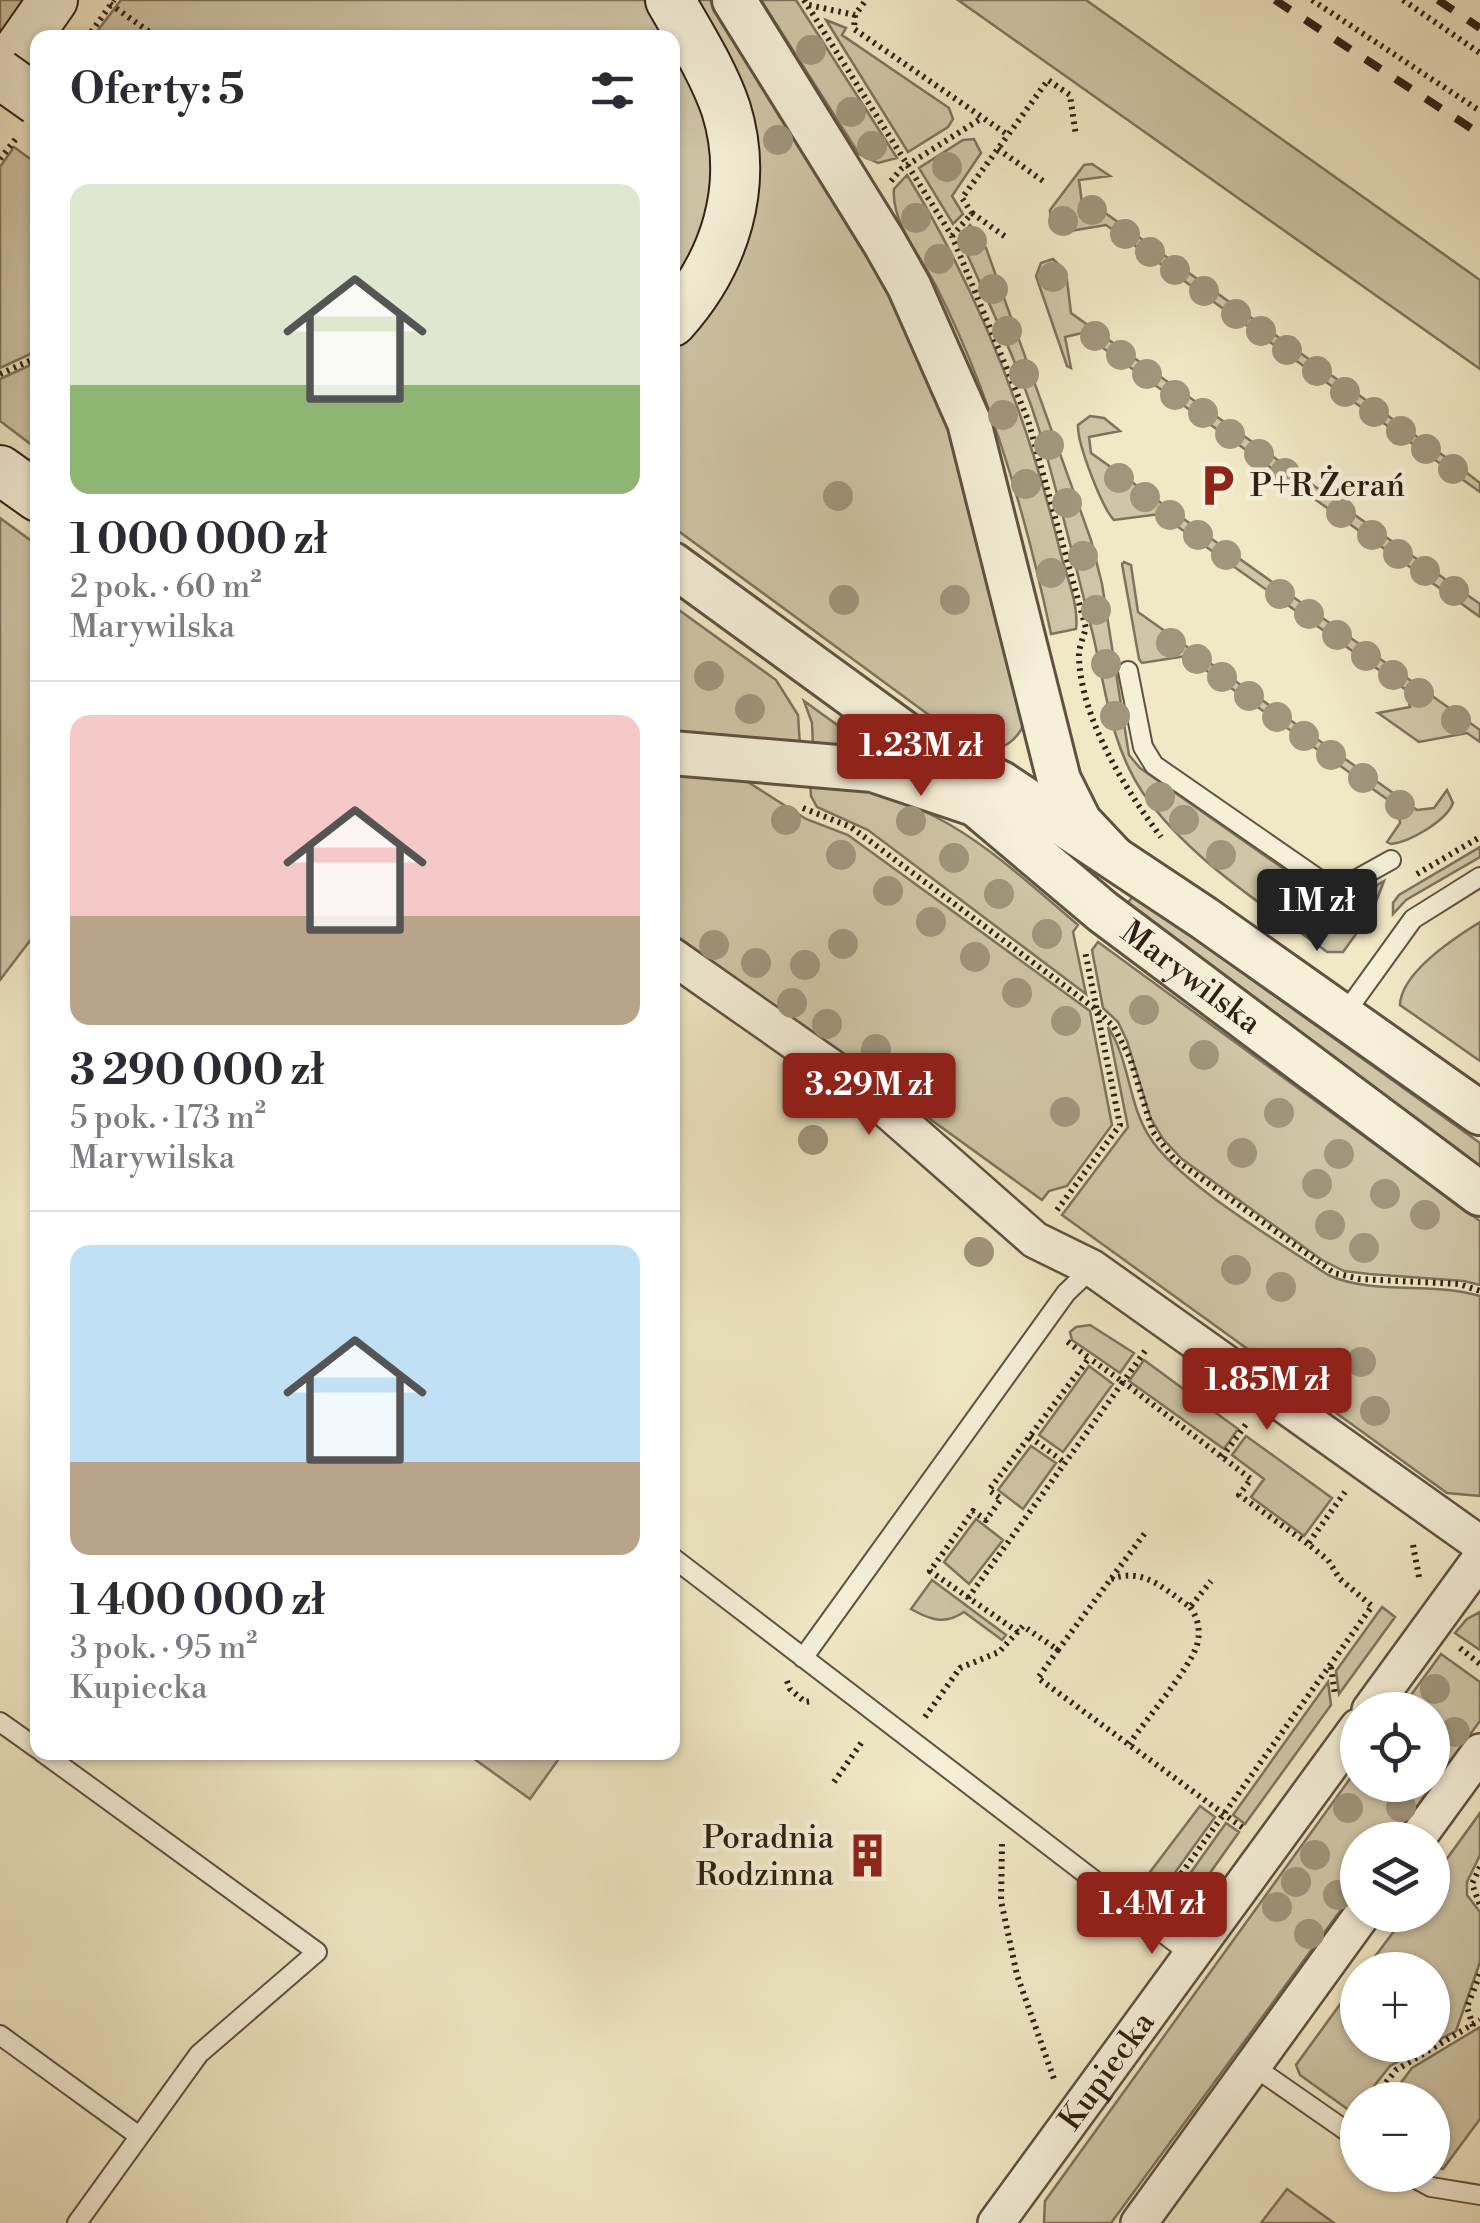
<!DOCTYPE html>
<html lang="pl">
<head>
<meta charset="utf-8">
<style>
	body { margin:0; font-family:"Libre Bodoni",serif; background:#f2f2f3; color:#2b2b33; height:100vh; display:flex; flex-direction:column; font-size:38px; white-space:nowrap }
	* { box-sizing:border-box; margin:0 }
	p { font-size:32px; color:#7c7c81 }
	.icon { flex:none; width:55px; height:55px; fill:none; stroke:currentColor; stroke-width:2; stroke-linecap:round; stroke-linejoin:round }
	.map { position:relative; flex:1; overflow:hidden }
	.drawer { position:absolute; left:30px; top:30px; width:650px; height:1730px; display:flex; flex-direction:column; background:#fff; border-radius:20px; box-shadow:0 2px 8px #0004 }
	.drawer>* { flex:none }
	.tools { position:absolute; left:1340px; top:1692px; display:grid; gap:20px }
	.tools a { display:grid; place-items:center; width:110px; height:110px; border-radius:50%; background:#fff; box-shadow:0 2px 8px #0004; font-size:50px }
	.price { position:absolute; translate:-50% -85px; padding:0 22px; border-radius:10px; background:#8f2418; color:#fff; font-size:32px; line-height:65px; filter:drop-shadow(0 2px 5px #0008) }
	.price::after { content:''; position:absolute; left:50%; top:60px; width:30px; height:22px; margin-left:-15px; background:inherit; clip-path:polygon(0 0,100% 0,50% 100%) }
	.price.on { background:#222; color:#fff }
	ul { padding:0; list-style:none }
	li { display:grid; align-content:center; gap:20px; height:530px; padding:0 40px }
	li+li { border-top:2px solid #e1e1e2 }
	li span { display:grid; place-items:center; height:310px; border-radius:20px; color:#555 }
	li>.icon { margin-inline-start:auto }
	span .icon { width:180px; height:180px; fill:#fffc; stroke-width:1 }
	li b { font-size:42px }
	h2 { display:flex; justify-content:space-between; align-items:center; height:120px; padding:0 40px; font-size:42px }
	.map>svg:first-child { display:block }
	.green { fill:#d0c6a7; stroke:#7f735e; stroke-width:2.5 }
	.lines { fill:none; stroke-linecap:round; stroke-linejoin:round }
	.service-casing { stroke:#5f5240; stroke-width:22 }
	.minor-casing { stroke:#5f5240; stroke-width:40 }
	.tertiary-casing { stroke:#5f5240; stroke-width:48 }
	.secondary-casing { stroke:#2e2014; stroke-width:52 }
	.path { stroke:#2e2014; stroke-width:6; stroke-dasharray:2.5 5; stroke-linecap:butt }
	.service { stroke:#f6f0d9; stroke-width:18 }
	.minor { stroke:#f6f0d9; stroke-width:35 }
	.tertiary { stroke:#f6f0d9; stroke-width:42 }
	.secondary { stroke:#f6f0d9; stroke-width:48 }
	.rail { stroke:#2e2014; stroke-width:8; stroke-dasharray:18 18; stroke-linecap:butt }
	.secondary-bridge-casing { stroke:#2e2014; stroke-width:52; stroke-linecap:butt }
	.secondary-bridge { stroke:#f6f0d9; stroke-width:48 }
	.tree { fill:#a1967c }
	.labels { text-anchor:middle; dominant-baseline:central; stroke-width:9; stroke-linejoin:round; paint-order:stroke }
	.poi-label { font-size:32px; fill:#2e2014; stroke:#f6f0d9; text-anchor:start }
	.street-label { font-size:32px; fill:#2e2014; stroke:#f6f0d9 }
</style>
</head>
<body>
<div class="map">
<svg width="1480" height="2223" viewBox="0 0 1480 2223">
	<rect width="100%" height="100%" fill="#f1e8c5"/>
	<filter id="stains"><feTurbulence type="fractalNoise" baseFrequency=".002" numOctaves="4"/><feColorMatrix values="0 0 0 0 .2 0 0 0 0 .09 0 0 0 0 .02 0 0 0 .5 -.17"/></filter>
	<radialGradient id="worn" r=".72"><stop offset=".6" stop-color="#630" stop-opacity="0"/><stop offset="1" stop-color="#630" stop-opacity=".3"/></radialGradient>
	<path class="green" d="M0,0H25L3,31L0,29Z
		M121,0H650L672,38H92Z
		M689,0H713C793,129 882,256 939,398C981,502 1000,614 1025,722C1015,746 994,755 971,746L673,527V345L732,264Z
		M761,0H796L897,158L878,163L859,154Z
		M958,0H1086L1480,280V369Z
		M826,20L846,28L842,35L949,108L953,119L948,127L908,152Z
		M672,39L710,112L715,212L672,295Z
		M974,139L981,153L952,196L963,214L953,224L919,168L963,140Z
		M14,147L37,164V351L0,368V167Z
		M1092,164L1110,176L1079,180L1082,203L1090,202L1462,469L1480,483V492L1106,225L1058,233L1052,229L1050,210L1084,165Z
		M907,175C979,292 1029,421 1061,555C1067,577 1079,606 1076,629L1051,634C1026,515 991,394 936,286C921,257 891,222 894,189Z
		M970,225L986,248L1091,540L1102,584L1129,755L1140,768L1328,900C1347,908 1368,890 1384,881L1372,912L1343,952H1327C1264,905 1189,859 1143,793C1110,744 1106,690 1093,635C1077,571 1061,506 1043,443C1023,372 989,305 960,238Z
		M1053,259L1066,272L1071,313L1480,604V617L1082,333L1065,337L1071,368L1067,366L1036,276L1041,263Z
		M37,362V449L0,421V379Z
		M1090,416L1104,418L1120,431L1089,437L1091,453L1480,730V742L1467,733L1419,742L1378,713L1410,707L1406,690L1386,675L1160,514L1114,520C1102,508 1077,443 1078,425Z
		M0,518L37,545L38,930L0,980Z
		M1124,562L1131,565L1138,612L1417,810L1434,808L1447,790L1453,803C1446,821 1410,842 1391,844L1387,842L1400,823L1398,807L1186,656L1142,663L1139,659L1122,564Z
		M672,605L776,680L798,715L800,746L673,736Z
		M804,701L840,727L846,736L842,745L813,747L812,723Z
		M673,769L737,775L806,819L848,835L1090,1011L1112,1125L1067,1186L1049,1191L1042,1200L673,933Z
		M810,780C936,796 986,846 1078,925L1073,932L1086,994L868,830L817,807L811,796Z
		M1480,847V857L1406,900L1393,914V903L1399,895Z
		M1134,895L1480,1143V1168L1123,909Z
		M1480,922V1061L1400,1005C1401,973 1454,938 1480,922Z
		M1098,942L1480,1221V1285L1464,1281L1369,1274L1344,1271L1322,1260L1182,1159L1163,1139L1151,1119L1127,1041L1118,1022L1103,1008L1092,950Z
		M1108,1027C1130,1061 1128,1103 1149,1136C1177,1182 1281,1243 1328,1275C1375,1296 1431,1281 1480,1296V1496L1447,1493L1062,1215L1128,1127Z
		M1090,1325L1134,1353L1120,1373L1072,1340L1070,1332L1076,1327Z
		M1144,1360L1238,1429L1224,1449L1129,1381Z
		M1089,1366L1113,1384L1063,1452L1039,1435Z
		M1246,1436L1332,1498L1304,1536L1251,1497L1264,1479L1232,1455Z
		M1031,1446L1056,1463L1023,1509L998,1490Z
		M976,1519L1003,1540L969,1584L944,1562Z
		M932,1580L1006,1635L1002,1640L964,1612C945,1625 930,1620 911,1609Z
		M1382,1607L1395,1617L1339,1694L1336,1671Z
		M1480,1612V1650L1455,1633L1467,1619Z
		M1441,1654L1480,1682V1721L1392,1840H1358L1357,1888L1111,2223H1044L1045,2201L1357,1769L1358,1785H1432V1710H1400Z
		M1328,1682L1331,1705L1245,1824L1233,1815Z
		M466,1753H563L530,1799Z
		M1200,1806L1215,1817L1161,1892L1144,1880Z
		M1480,1813V1855L1467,1882V1895L1480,1912V1962L1456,2031L1433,2043L1432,1970H1365L1406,1915H1432L1433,1878Z
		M1226,1823L1239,1832L1195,1894L1174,1896Z
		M1357,1981L1358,2045H1429L1390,2066L1363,2100H1358L1353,2113L1300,2075L1296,2065Z
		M1480,2027V2119L1443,2169L1433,2166L1432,2100H1388L1412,2068Z
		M1287,2189L1334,2223H1261Z"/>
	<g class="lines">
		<defs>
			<path id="service" d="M1128,671L1143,747L1154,765L1330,887L1348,884L1391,860
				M1343,1016L1413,919L1480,877
				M672,1557L1193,1956
				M803,1658L1066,1293L1092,1268
				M0,1722L38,1749
				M42,1752L317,1952L199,2054L77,2223
				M0,2035L139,2136
				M1253,2066L1358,2139
				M1409,2175L1431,2187L1480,2195"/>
			<g id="minor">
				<path d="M672,956L869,1094L1035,1240L1092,1268L1480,1544"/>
				<path d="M1370,1710L1480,1559"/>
				<path d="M1416,1840L1480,1752"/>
				<path id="s1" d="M996,2223L1358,1727"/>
				<path d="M1139,2223L1362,1915"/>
			</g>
			<g id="tertiary">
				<path d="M734,0L884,242L909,286L969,422L1059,780L1080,822L1112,856"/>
				<path id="s2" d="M672,564L919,744L976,805L1103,912L1480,1194"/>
				<path d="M672,753L873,770L971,803"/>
				<path d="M942,755L1001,783L1204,918L1480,1113"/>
			</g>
			<path id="secondary" d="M670,0C690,35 713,71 726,109C750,186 725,263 672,322
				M0,76L53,0
				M0,470L38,497"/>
		</defs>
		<use href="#service" class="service-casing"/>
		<use href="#minor" class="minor-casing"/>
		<use href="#tertiary" class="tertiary-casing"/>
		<use href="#secondary" class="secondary-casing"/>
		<path class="path" d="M804,0L952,236L1028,420L1086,628C1083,638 1078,649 1079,659C1082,720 1125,789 1161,837
			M1312,0L1480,111
			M1403,0L1480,53
			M110,4L158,38
			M809,5L855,15L866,0
			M855,15L854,29L1008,135L1048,80L1070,95L1076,136
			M87,38L114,0
			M998,149L1043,181
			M0,159L18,136
			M891,181L901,169L982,118
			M972,213L1007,238
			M952,236L972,213L962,198L1008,135
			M0,374L38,357
			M803,808L851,827L1097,1010L1114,1027L1130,1058L1153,1132L1174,1159L1334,1273L1360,1279L1459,1284L1480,1291
			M1417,874L1480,837
			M1057,1210L1120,1125L1085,951
			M1145,1351L1123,1382L1251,1479L1239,1495L1308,1544
			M1030,1437L1065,1463
			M1222,1457L1247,1423
			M1413,1545L1419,1577
			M1111,1579C1144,1567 1164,1589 1190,1607L1211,1581
			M968,1598L1123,1382L1089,1358
			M1018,1632L930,1571L973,1511L986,1520L1001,1499L989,1490L1089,1358L1064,1339
			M1460,1648L1480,1664
			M1058,1650L1038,1678L1243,1828
			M1331,1667L1335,1694
			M787,1681L790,1689L805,1702L814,1701
			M925,1717L960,1668L999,1652L1023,1626L1058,1650L1145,1533
			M1129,1744C1145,1721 1190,1668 1197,1645C1201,1631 1198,1618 1190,1607
			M834,1782L864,1739
			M1002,1844L1001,1901L1017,1975L1054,2079
			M1480,1867L1472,1884L1480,1905
			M1164,1898L1372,1606L1340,1579L1328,1560L1308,1544L1345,1492
			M1473,2026L1467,2007L1480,1974
			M1372,2100L1396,2070L1480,2020"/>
		<use href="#service" class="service"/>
		<use href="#minor" class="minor"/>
		<use href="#tertiary" class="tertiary"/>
		<use href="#secondary" class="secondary"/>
		<path class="rail" d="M1275,0L1480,134
			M1438,0L1480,28"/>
		<defs>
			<path id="secondary-bridge" d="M0,74L38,101"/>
		</defs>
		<use href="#secondary-bridge" class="secondary-bridge-casing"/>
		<use href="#secondary-bridge" class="secondary-bridge"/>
	</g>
	<g class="tree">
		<circle cx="811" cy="50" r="15"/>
		<circle cx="851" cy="112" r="15"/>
		<circle cx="778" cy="140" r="15"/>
		<circle cx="872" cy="146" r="15"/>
		<circle cx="947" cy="167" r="15"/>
		<circle cx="1092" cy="210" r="15"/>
		<circle cx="916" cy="218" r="15"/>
		<circle cx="1063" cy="221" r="15"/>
		<circle cx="1125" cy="234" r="15"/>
		<circle cx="972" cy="241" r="15"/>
		<circle cx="1150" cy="252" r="15"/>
		<circle cx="939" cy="259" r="15"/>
		<circle cx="1175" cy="270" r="15"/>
		<circle cx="1053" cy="277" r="15"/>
		<circle cx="993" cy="289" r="15"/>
		<circle cx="1204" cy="291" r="15"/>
		<circle cx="1236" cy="314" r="15"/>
		<circle cx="1007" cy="331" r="15"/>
		<circle cx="1261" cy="331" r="15"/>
		<circle cx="1095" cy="336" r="15"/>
		<circle cx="1287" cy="350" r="15"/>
		<circle cx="1121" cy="355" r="15"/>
		<circle cx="1317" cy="371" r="15"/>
		<circle cx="1024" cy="374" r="15"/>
		<circle cx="1147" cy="374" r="15"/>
		<circle cx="1345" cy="392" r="15"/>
		<circle cx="1175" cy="395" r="15"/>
		<circle cx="1374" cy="412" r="15"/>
		<circle cx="1203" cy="413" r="15"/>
		<circle cx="1003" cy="415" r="15"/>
		<circle cx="1401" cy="431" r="15"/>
		<circle cx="1230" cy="434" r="15"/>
		<circle cx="1049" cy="445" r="15"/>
		<circle cx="1426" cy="449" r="15"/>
		<circle cx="1259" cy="454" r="15"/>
		<circle cx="1453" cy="469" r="15"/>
		<circle cx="1285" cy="473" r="15"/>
		<circle cx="1119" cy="478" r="15"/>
		<circle cx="1026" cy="484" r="15"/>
		<circle cx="838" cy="496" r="15"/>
		<circle cx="1145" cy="497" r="15"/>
		<circle cx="1067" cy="503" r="15"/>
		<circle cx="1341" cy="513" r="15"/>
		<circle cx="1170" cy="515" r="15"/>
		<circle cx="1198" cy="535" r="15"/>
		<circle cx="1372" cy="535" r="15"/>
		<circle cx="1398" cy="554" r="15"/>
		<circle cx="1226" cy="555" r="15"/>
		<circle cx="1083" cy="556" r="15"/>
		<circle cx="1425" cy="571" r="15"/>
		<circle cx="1051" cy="573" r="15"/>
		<circle cx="1454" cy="591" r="15"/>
		<circle cx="1280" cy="594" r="15"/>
		<circle cx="844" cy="600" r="15"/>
		<circle cx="955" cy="600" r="15"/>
		<circle cx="1096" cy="610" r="15"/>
		<circle cx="1309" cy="614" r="15"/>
		<circle cx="1337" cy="635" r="15"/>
		<circle cx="1171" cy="643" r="15"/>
		<circle cx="1366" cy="656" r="15"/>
		<circle cx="1197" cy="659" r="15"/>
		<circle cx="1106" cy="664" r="15"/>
		<circle cx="1393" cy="675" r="15"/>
		<circle cx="709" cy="676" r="15"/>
		<circle cx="1222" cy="677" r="15"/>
		<circle cx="1419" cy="693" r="15"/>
		<circle cx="1249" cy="696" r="15"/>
		<circle cx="750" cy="709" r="15"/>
		<circle cx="1115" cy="716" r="15"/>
		<circle cx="1277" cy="717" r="15"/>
		<circle cx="1456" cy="720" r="15"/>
		<circle cx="1304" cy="736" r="15"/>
		<circle cx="1331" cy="755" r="15"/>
		<circle cx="1363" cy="778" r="15"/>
		<circle cx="1160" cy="797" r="15"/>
		<circle cx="1400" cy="805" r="15"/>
		<circle cx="786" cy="820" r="15"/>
		<circle cx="1184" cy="820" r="15"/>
		<circle cx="911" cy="821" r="15"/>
		<circle cx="841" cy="855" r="15"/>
		<circle cx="1221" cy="855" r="15"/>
		<circle cx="954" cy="858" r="15"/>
		<circle cx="888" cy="891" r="15"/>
		<circle cx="999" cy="894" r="15"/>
		<circle cx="1313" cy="909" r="15"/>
		<circle cx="931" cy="922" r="15"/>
		<circle cx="1047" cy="934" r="15"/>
		<circle cx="843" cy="944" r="15"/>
		<circle cx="714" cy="945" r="15"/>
		<circle cx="975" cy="957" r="15"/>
		<circle cx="756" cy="963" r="15"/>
		<circle cx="805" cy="965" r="15"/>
		<circle cx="1017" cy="993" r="15"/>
		<circle cx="792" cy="1003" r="15"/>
		<circle cx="1144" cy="1010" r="15"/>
		<circle cx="1066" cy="1021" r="15"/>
		<circle cx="827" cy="1024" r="15"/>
		<circle cx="876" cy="1049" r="15"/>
		<circle cx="1204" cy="1055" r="15"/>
		<circle cx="1065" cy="1112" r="15"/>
		<circle cx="1279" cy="1113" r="15"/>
		<circle cx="813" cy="1140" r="15"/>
		<circle cx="1242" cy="1153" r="15"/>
		<circle cx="1339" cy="1154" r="15"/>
		<circle cx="1317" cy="1184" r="15"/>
		<circle cx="1385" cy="1194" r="15"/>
		<circle cx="1425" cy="1215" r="15"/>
		<circle cx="1330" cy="1225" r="15"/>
		<circle cx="1364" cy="1248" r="15"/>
		<circle cx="979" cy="1252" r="15"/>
		<circle cx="1236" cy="1270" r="15"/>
		<circle cx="1281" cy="1287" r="15"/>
		<circle cx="1361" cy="1362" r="15"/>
		<circle cx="1375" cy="1411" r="15"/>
		<circle cx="1435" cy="1689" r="15"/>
		<circle cx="1455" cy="1732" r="15"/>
		<circle cx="1401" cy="1807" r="15"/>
		<circle cx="1348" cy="1808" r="15"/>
		<circle cx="1315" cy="1855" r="15"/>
		<circle cx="1296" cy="1882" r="15"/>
		<circle cx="1338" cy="1895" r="15"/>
		<circle cx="1277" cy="1907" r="15"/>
		<circle cx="1309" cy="1934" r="15"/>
	</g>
	<defs>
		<symbol id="parking-bare" viewBox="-9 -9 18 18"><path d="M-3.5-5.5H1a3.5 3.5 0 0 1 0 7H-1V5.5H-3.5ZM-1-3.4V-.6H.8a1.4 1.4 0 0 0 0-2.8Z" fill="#8f2418" stroke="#f6f0d9" stroke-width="2.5" paint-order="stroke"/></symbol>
		<symbol id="building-bare" viewBox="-9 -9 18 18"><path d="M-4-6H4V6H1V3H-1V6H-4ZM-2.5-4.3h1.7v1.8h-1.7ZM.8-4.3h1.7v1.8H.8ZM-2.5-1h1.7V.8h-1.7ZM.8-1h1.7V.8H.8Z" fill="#8f2418" stroke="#f6f0d9" stroke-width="2.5" paint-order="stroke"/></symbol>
	</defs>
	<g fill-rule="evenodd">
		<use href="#parking-bare" x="1186" y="454" width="63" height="63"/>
		<use href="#building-bare" x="836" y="1824" width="63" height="63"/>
	</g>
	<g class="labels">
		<g class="poi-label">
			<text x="1250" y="486">P+R Żerań</text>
			<text x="834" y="1838" text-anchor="end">Poradnia<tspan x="834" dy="37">Rodzinna</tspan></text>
		</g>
		<g class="street-label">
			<text stroke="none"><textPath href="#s2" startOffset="665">Marywilska</textPath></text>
			<text stroke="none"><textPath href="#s1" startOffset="188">Kupiecka</textPath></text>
		</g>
	</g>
	<rect width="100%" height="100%" filter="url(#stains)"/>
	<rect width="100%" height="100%" fill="url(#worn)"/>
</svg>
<div class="tools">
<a><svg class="icon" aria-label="locate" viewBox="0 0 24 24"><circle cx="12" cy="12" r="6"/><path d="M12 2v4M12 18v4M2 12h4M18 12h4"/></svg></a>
<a><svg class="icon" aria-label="layers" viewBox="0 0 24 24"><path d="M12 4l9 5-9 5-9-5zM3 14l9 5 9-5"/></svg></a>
<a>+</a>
<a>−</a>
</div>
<b class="price" style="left:921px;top:799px">1.23M zł</b>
<b class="price on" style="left:1317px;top:954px">1M zł</b>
<b class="price" style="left:869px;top:1138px">3.29M zł</b>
<b class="price" style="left:1267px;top:1433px">1.85M zł</b>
<b class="price" style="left:1152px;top:1957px">1.4M zł</b>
<section class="drawer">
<h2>Oferty: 5<svg class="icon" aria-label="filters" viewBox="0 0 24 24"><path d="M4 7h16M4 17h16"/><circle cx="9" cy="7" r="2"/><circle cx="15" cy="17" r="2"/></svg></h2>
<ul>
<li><span style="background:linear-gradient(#dfe7d0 65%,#8fb573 0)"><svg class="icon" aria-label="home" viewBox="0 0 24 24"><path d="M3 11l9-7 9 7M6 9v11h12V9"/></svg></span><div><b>1 000 000 zł</b><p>2 pok. · 60 m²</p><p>Marywilska</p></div></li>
<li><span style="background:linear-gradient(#f6c9c9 65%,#b9a48a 0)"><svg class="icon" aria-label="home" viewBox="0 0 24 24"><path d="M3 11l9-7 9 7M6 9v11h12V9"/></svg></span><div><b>3 290 000 zł</b><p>5 pok. · 173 m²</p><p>Marywilska</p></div></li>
<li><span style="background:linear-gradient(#bfe0f5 70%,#b9a48a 0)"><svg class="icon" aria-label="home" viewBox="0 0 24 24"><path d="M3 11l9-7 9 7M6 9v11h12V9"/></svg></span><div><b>1 400 000 zł</b><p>3 pok. · 95 m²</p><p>Kupiecka</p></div></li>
</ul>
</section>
</div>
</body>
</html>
